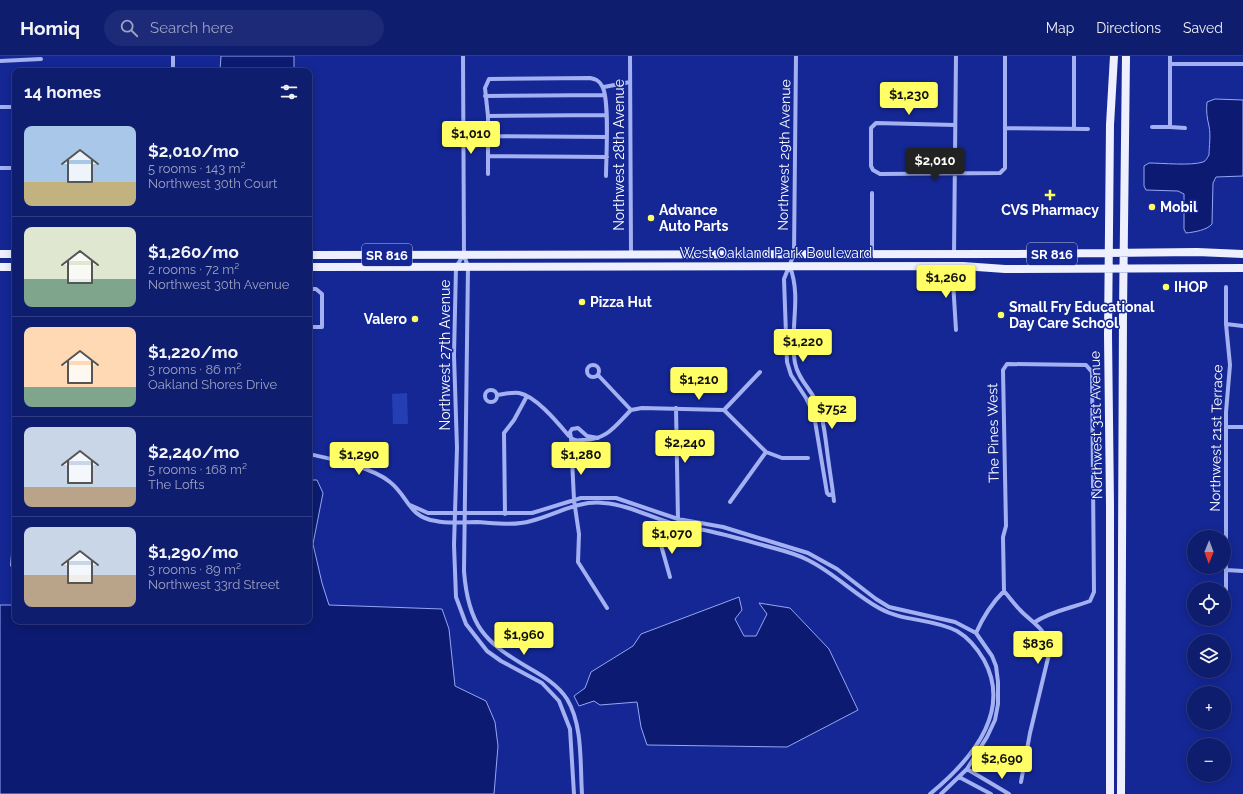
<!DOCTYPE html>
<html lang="en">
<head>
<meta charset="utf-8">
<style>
	body { margin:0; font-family:Raleway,sans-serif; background:#1d2a77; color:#f1f3f6; height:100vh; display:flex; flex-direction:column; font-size:15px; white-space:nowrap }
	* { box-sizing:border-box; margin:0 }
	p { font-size:13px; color:#9ba2c3 }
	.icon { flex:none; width:22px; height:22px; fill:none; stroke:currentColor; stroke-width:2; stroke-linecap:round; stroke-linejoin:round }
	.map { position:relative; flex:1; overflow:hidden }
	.drawer { position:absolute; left:12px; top:12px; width:300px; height:556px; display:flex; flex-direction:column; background:#0f1d6f; border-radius:8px; box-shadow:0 2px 10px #0003,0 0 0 1px #2f3b82 }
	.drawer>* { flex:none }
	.needle { width:26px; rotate:181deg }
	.controls { position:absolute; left:1187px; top:474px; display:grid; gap:8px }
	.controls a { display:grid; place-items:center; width:44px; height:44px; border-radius:50%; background:#0f1d6f; box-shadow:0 2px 10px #0003,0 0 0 1px #2f3b82; font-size:20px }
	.price { position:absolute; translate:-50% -34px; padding:0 9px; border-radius:4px; background:#fffe64; color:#111; font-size:13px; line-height:26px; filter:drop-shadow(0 1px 2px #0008) }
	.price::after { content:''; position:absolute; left:50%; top:24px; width:12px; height:9px; margin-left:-6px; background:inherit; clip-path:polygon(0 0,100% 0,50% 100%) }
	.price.on { background:#222; color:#fff }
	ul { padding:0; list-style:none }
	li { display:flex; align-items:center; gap:12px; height:100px; padding:0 12px }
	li+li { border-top:1px solid #2f3b82 }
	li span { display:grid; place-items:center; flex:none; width:112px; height:80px; border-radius:8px; color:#555 }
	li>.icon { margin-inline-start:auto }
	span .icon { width:48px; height:48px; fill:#fffc; stroke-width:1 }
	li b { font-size:17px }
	h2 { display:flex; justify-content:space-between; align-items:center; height:48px; padding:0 12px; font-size:17px }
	header { display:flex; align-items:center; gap:24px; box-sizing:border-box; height:56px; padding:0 20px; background:#0f1d6f; border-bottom:1px solid #2f3b82 }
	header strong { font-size:19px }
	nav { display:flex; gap:22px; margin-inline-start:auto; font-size:14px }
	.search { width:280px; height:36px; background:#1d2a77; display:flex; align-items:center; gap:10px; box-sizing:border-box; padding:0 14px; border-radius:22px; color:#9ba2c3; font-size:15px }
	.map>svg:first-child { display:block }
	.green { fill:#263eb3 }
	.water { fill:#0c1b71; stroke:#95a6f5 }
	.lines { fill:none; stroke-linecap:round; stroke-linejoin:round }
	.minor { stroke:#a3b0f2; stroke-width:4 }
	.primary { stroke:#eef0ff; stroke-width:8 }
	.poi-dot { fill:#fffe64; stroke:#142794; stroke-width:1.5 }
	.labels { text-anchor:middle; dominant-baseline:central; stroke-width:3; stroke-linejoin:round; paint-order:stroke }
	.shield { fill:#142794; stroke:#b8bedf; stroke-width:1 }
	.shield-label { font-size:13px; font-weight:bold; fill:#fff }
	.street-label { font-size:14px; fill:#fff; stroke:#142794 }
	.poi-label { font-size:14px; font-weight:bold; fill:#fff; stroke:#142794; text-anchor:start }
</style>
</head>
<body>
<header>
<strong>Homiq</strong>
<div class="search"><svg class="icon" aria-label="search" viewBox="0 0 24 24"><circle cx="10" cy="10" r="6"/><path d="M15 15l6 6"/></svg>Search here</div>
<nav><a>Map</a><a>Directions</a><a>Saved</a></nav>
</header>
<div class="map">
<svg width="1243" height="738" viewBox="0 0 1243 738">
	<rect width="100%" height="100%" fill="#142794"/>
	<path class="green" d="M407,337L408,368H393L392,338Z"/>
	<path class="water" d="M221,0H294V15H220Z
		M1215,43L1243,44V120L1216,121L1213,127L1212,168C1207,174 1195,176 1186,177L1184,173V138L1178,135L1146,134L1144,130V110L1149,107C1162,107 1191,110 1203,106C1206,105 1207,102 1209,99C1209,91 1211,79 1209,70C1207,62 1206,55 1207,46Z
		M309,424H317L323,437L313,488L322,527L329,549L442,553L449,573L455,630L486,645L495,666L498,690L494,738H0V549H15V565H309Z
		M739,541L742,554L735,563L744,580H756L767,558L759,547L790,552L829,593L858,654L787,691L647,689L641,671L637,646L600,649L594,645L579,650L574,640L585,632L591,616L633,590L641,578Z"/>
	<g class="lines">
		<path class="minor" d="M173,0V15
			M463,0L464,198L456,211L454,299L457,392L454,489L456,541L466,568L487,595L501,605L542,627L559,645L570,673L574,738
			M630,0L631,198
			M796,0L794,198L784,223L787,306L791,319L806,342L814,359L827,437L829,439L833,438
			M1170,0V8H1243
			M0,5L41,3
			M604,31L630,26
			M485,40L605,39
			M0,51H15
			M488,60L606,59
			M955,69L876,67L871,72V110L873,114L880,118L1000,117L1005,112V0
			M1152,71H1170V8
			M1170,71L1185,72
			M1005,72L1088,73
			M1074,73V0
			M488,80L607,81
			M488,100L607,101
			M0,112H15
			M488,118V60L485,32L489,23L590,22C595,23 599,24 602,30C610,42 606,103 606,120
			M872,198V137
			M954,198L956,0
			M464,199L468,211L464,515C468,569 484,586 529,612C543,620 558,629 567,643C583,669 580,708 582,738
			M952,210L956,274
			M790,211C802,242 789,275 795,307C798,324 814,336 819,352C824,365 825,380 827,394C829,411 832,428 834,445
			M309,233H316L322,238V271H309
			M1226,268L1243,270
			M587 315a6 6 0 1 1 12 0a6 6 0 1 1-12 0Z
			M598,319L631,354
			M485 340a6 6 0 1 1 12 0a6 6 0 1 1-12 0Z
			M497,339C504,338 512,336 519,337C536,340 558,367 569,380
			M676,352L678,464
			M631,354L642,352L724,354L760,316
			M724,354L766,396L782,402H808
			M1226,371H1243
			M571,382L574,444L579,478L578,506L607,552
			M598,382L587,380L578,372L572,373L570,376L571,382C575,386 578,384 583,384C607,384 615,370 631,354
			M309,398C332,403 372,411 390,426C409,441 408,461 436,465C449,468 463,466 477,466C494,467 514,470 531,465C555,459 578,444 604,447C630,449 653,463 678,469C689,472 702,473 713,476C731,480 748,485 766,490C780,494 795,497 808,504C834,517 854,538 879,552C903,566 932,562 957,575C969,582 977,592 984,604C1013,657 969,706 930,738
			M730,446L766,396
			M410,449L428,457H532L581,442H616L678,463L723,471L808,497L837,513L876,543L889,551L955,566L976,577L992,600L996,610L998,626V648L995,664L987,681L967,713L941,738
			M505,458L504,377L514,364L527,340
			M15,477L12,509H15
			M659,482L670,521
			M1226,514L1243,515
			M1004,535L1003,481L1006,470L1003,314L1007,308L1086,309L1092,316L1094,536L1090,545C1072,552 1051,555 1035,566
			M1226,535V356L1230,309L1226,268V231
			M976,577C983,561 991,548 1004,535C1010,542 1015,549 1021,555C1035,569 1050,575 1049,598L1030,677L1021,726
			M967,713L1009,738
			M959,721L991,738"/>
		<path class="primary" d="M0,198H15
			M309,199L1007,198L1197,196L1243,198
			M0,211H15
			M309,211L963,210L1005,213L1243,212
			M1110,738V449L1108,279L1110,69L1114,0
			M1121,738L1123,256L1126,0"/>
	</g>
	<g class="poi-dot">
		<path d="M1048 133h4v4h4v4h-4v4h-4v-4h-4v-4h4z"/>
		<circle cx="1152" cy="151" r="4"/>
		<circle cx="651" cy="162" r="4"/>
		<circle cx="1166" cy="231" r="4"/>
		<circle cx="582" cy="246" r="4"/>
		<circle cx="1001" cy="259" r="4"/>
		<circle cx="415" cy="263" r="4"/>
	</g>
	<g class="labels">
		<g class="shield">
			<rect x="1027" y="187" width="50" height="22" rx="3"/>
			<rect x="362" y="188" width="50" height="22" rx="3"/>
		</g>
		<g class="shield-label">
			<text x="1052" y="198">SR 816</text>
			<text x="387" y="199">SR 816</text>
		</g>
		<g class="street-label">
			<text transform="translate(619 99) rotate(-90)">Northwest 28th Avenue</text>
			<text transform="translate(784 99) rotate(-89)">Northwest 29th Avenue</text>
			<text x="776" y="197">West Oakland Park Boulevard</text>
			<text transform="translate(445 299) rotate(-90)">Northwest 27th Avenue</text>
			<text transform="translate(1096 369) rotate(-91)">Northwest 31st Avenue</text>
			<text transform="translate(993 377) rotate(-91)">The Pines West</text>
			<text transform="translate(1216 382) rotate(-89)">Northwest 21st Terrace</text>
		</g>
		<g class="poi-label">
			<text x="1160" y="151">Mobil</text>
			<text x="659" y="154">Advance<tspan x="659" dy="16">Auto Parts</tspan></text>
			<text x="1050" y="154" text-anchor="middle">CVS Pharmacy</text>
			<text x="1174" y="231">IHOP</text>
			<text x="590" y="246">Pizza Hut</text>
			<text x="1009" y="251">Small Fry Educational<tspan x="1009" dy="16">Day Care School</tspan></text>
			<text x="407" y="263" text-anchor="end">Valero</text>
		</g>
	</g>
</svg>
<div class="controls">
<a><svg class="needle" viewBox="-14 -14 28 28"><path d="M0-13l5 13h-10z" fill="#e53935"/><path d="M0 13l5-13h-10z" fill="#9ba2c3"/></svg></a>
<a><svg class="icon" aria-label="locate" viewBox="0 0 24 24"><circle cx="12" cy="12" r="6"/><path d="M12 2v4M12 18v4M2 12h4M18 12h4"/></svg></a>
<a><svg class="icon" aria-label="layers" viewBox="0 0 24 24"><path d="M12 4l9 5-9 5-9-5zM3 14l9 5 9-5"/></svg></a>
<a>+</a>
<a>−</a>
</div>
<b class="price" style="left:909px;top:60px">$1,230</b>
<b class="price" style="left:471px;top:99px">$1,010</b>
<b class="price on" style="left:935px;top:126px">$2,010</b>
<b class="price" style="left:946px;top:243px">$1,260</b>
<b class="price" style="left:803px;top:307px">$1,220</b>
<b class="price" style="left:699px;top:345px">$1,210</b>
<b class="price" style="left:832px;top:374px">$752</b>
<b class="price" style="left:685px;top:408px">$2,240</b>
<b class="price" style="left:359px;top:420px">$1,290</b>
<b class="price" style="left:581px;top:420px">$1,280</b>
<b class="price" style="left:672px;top:499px">$1,070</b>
<b class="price" style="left:524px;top:600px">$1,960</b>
<b class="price" style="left:1038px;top:609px">$836</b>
<b class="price" style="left:1002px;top:724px">$2,690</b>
<section class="drawer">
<h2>14 homes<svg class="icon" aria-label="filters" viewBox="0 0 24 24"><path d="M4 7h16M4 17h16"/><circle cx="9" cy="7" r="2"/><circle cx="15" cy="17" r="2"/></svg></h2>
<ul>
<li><span style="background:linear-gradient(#a9c7e8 70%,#c2b280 0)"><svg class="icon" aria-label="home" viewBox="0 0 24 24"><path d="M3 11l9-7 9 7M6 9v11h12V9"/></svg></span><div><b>$2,010/mo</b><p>5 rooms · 143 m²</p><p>Northwest 30th Court</p></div></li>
<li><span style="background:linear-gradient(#dfe7d0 65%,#7fa58c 0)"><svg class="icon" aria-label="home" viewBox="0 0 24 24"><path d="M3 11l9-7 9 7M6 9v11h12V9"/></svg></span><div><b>$1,260/mo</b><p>2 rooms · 72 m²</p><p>Northwest 30th Avenue</p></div></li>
<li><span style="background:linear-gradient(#ffd9b3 75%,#7fa58c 0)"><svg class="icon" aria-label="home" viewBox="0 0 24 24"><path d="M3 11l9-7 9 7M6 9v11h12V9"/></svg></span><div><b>$1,220/mo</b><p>3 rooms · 86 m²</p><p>Oakland Shores Drive</p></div></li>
<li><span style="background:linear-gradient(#c9d6e8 75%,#b9a48a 0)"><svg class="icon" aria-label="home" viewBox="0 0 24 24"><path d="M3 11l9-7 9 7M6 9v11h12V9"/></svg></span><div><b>$2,240/mo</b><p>5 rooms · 168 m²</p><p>The Lofts</p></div></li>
<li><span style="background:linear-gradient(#c9d6e8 60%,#b9a48a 0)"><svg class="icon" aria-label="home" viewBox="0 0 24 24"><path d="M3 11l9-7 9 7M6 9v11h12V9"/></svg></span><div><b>$1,290/mo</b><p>3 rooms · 89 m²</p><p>Northwest 33rd Street</p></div></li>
</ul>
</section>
</div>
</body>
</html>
